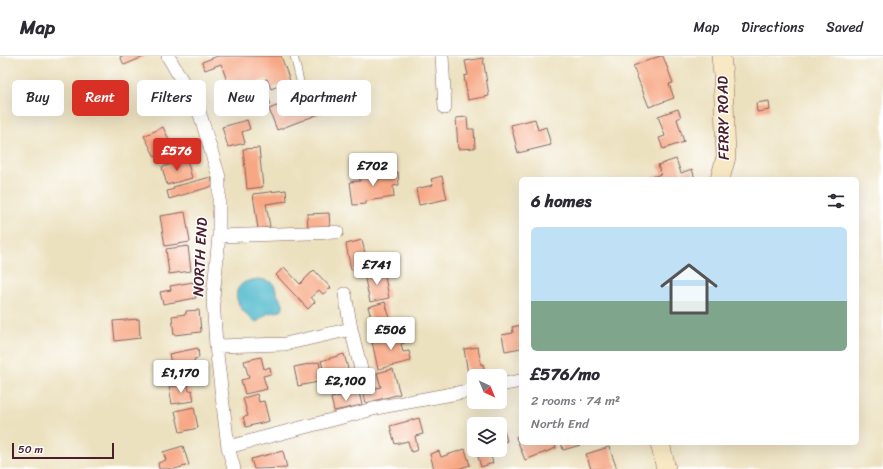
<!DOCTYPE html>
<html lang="en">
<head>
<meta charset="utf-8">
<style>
	body { margin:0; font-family:Sriracha,sans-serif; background:#f7f7f7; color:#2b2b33; height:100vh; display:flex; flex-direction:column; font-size:15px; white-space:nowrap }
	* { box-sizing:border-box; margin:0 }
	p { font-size:13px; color:#7c7c81 }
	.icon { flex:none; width:22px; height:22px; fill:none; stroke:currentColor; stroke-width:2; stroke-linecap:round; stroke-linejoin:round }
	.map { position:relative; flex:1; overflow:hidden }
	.drawer { position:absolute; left:519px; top:121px; width:340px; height:268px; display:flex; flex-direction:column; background:#fff; border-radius:6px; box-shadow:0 4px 16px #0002 }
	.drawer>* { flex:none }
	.hud { position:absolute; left:12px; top:24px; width:380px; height:36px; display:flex; gap:8px }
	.needle { width:26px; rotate:136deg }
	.buttons { position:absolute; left:467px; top:313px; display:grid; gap:8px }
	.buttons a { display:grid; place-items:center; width:40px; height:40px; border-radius:6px; background:#fff; box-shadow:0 4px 16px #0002; font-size:20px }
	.scale { position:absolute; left:12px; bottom:10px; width:102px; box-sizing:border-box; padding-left:4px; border:2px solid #4a1f2b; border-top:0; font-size:11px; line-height:14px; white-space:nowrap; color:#4a1f2b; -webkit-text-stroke:3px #fff; paint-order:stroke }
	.price { position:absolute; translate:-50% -34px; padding:0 9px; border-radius:4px; background:#fff; color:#222; font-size:13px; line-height:26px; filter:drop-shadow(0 1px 2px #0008) }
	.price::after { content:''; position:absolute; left:50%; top:24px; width:12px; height:9px; margin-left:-6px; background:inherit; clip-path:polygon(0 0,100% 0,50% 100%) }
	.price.active { background:#d93025; color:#fff }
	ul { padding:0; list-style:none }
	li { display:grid; align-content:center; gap:8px; height:212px; padding:0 12px }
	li+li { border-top:1px solid #e1e1e2 }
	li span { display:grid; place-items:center; height:124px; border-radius:6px; color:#555 }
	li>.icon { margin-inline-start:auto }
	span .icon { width:72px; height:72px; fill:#fffc; stroke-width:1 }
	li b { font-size:17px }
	h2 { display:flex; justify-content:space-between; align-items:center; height:48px; padding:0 12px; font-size:17px }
	.pill { padding:0 14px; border-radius:6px; background:#fff; box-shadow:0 4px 16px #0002; font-size:14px; line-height:36px }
	.pill.active { background:#d93025; color:#fff }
	header { display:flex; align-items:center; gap:24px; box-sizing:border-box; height:56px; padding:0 20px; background:#fff; border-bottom:1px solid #e1e1e2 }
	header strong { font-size:19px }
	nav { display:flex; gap:22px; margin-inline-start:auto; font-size:14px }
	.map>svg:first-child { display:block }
	.water { fill:#4eb8cb; stroke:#4c6c7b }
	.building { fill:#f7a784 }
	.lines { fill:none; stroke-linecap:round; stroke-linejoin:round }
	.lane-casing { stroke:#83635f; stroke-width:8 }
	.street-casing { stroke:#83635f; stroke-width:14 }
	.secondary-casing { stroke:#83635f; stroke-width:20 }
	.lane { stroke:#fff; stroke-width:7 }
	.street { stroke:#fff; stroke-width:13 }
	.secondary { stroke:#f8e8c3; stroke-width:19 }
	.labels { text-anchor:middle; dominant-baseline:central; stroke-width:3; stroke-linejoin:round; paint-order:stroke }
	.street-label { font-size:15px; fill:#4a1f2b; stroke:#fff }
</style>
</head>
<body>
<header>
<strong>Map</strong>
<nav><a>Map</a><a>Directions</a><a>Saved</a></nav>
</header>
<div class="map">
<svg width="883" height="413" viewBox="0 0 883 413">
	<rect width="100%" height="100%" fill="#fff"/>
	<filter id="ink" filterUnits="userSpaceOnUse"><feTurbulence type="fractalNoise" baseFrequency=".025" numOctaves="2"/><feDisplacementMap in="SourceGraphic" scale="8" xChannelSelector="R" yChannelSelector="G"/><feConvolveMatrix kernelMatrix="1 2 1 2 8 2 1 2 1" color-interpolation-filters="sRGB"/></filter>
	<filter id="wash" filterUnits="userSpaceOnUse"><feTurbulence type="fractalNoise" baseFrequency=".012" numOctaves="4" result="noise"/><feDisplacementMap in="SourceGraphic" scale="16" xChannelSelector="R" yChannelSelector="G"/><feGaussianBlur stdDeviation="0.9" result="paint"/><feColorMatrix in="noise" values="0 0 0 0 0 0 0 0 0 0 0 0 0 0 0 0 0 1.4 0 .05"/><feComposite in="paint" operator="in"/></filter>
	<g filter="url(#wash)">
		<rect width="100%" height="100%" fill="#ece1bf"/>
		<path class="water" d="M258,223C283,226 270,233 283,247V251L281,255L268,257L257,266C246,261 229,242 240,230C244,225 252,224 258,223Z"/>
		<g id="blocks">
			<path class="building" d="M120,0H146L124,9Z
				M218,0H281L290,25L271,33L267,23L231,36L221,8L205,14L202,6Z
				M660,0H663L673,27L669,28L674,42L649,51L633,10Z
				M483,2L489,40L468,44L464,20L468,19L465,5Z
				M264,27L271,49L253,55L251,47L229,55L225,44L236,40L235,37Z
				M319,34L327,55L277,74L269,53Z
				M769,45L770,54L757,56L756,47Z
				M678,53L681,61L677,63L684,86L663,93L659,82L665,80L658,60Z
				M467,61L468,73H474L475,92L458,93L456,62Z
				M535,63L538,74L546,71L551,89L518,97L511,69Z
				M247,64L250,73L242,76L245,87L228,91L222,71Z
				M163,71L173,92L155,101L144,80Z
				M259,92L263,131L247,133L243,93Z
				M676,103L681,117L692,113L695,123H646L661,118L658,109Z
				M187,104L192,122L167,129L162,111Z
				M373,114L374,119L398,116L399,129L393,130L394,141L366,145V148L353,149L350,126L360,125L359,116Z
				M442,120L447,143L419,149L416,133L433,129L431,123Z
				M211,121L213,130L169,143L167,135L174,133L173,131Z
				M286,134L287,145L266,148L270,171L258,173L253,138Z
				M185,156L190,186L165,190L160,160Z
				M329,157L330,171L308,173L307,158Z
				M362,184L368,211L351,214L346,188Z
				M188,190L191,215L169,218L166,193Z
				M284,211L300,228L314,214L331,232L323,238L319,234L311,241L315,246L308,253L276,219Z
				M384,215L389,242L370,246L364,219Z
				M193,226L196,242L163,248L160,236L171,234L170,230Z
				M385,246L393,272L376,277L368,251Z
				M199,254L201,276L174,279L172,260L186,258V255Z
				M139,263L140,282L115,285L113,265Z
				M521,269V292L505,295L502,279L513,277L512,271Z
				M407,277L409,285L401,288L403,296L409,295L411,305L378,313L372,286Z
				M478,291L481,309L483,308L485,320H474V329L470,330L464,293Z
				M198,292L199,302L194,303L197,319L180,322L178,312L172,313L169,298Z
				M344,298L349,316L326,323L321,305Z
				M261,301L264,313L270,311L271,318L263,320L267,333L245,338L241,324L249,322L244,305Z
				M319,306L323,325L298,330L294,311Z
				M393,313L400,338L366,347L363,335L381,331L377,317Z
				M188,328L189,335L192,334L194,345L172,348L169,331Z
				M359,336L362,349L334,355L331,342Z
				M257,338L259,346L264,345L269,365L246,371L243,361L248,360L243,342Z
				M194,351L198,372L180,376L175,355Z
				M419,362L423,378L415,380L418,394L411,396L408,385L395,388L390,370Z
				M503,371L507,385L500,387V372Z
				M521,379V387H554L556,392L525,404L516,381Z
				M561,387H588L563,394Z
				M183,390L189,409L175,413H159L158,407L166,404L163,396Z
				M609,391L617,413H591L586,398Z
				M465,393L470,409L458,413H434L430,398L439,395L441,401Z
				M476,394H489L493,407L481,411Z
				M283,395L287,412L254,413L251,403Z"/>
		</g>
	</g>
	<g filter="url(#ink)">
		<use href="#blocks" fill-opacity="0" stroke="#83635f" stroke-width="1"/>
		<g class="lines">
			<defs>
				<path id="lane" d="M294,0L301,29"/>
				<path id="street" d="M168,0L199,55L219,121V180L213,242L216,290L228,391L234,413
					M442,0L445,52
					M219,180L337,176
					M345,238L351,273L361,313
					M216,290L285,288L351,273
					M500,329L521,325
					M228,391L381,351L474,334"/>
				<path id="secondary" d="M720,123L726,101L723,19L721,0
					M660,387L666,413"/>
			</defs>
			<use href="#lane" class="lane-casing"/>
			<use href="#street" class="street-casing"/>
			<use href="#secondary" class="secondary-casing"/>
			<use href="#lane" class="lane"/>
			<use href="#street" class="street"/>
			<use href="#secondary" class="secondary"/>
		</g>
	</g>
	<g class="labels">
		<g class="street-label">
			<text transform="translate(723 62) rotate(-91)">FERRY ROAD</text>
			<text transform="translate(200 201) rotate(-87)">NORTH END</text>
		</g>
	</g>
</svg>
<div class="buttons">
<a><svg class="needle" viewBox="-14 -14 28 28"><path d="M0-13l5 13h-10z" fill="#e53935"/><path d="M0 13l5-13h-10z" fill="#7c7c81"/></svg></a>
<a><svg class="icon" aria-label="layers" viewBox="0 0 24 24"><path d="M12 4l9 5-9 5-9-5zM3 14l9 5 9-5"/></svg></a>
</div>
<div class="scale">50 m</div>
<b class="price active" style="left:177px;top:116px">£576</b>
<b class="price" style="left:373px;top:131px">£702</b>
<b class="price" style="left:377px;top:230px">£741</b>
<b class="price" style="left:391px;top:295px">£506</b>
<b class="price" style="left:181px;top:338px">£1,170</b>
<b class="price" style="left:346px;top:346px">£2,100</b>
<div class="hud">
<a class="pill">Buy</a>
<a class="pill active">Rent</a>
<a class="pill">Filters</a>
<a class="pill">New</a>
<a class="pill">Apartment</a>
</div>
<section class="drawer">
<h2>6 homes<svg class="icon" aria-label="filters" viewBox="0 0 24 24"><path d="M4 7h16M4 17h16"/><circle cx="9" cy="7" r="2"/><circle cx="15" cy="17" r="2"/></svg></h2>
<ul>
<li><span style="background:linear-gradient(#bfe0f5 60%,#7fa58c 0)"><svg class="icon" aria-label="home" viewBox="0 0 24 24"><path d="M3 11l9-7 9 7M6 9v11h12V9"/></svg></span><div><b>£576/mo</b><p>2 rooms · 74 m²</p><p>North End</p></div></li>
</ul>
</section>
</div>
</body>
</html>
